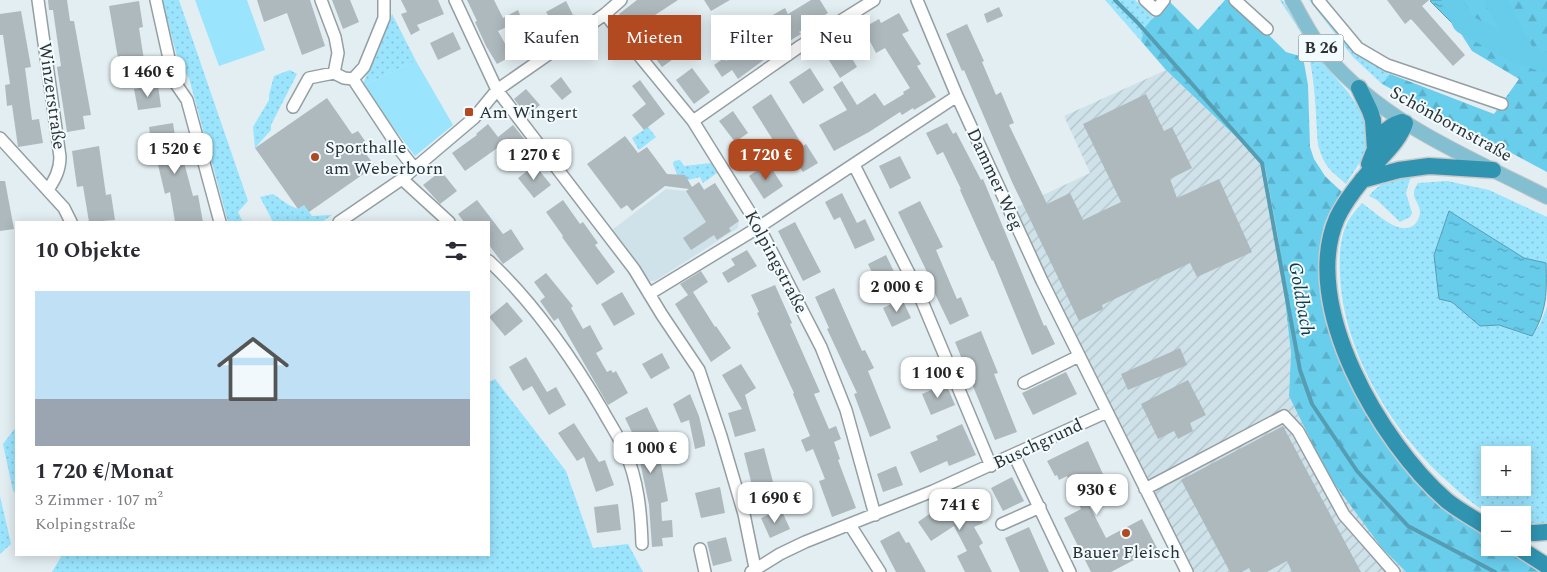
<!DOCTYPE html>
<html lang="de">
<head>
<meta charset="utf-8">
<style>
	body { margin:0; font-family:Spectral,serif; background:#f2f2f3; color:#2b2b33; height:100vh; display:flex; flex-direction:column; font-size:19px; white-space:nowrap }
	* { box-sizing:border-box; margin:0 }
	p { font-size:16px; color:#7c7c81 }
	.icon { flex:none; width:28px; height:28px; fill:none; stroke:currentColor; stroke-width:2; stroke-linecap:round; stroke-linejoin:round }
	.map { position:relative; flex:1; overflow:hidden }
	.panel { position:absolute; left:15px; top:221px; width:475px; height:335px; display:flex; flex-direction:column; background:#fff; border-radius:0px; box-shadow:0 2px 12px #0003 }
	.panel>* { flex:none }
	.hud { position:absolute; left:505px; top:15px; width:475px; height:45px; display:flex; gap:10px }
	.tools { position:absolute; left:1481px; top:446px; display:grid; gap:10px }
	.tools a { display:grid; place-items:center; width:50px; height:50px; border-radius:0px; background:#fff; box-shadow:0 2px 12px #0003; font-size:25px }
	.price { position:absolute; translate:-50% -42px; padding:0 11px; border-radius:10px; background:#fff; color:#222; font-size:16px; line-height:32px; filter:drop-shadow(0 1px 2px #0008) }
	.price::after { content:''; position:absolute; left:50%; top:30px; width:15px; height:11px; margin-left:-8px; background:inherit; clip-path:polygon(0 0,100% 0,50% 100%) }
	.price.current { background:#b14a21; color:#fff }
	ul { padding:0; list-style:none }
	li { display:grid; align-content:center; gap:10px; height:265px; padding:0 20px }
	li+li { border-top:1px solid #e1e1e2 }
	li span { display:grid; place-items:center; height:155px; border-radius:0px; color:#555 }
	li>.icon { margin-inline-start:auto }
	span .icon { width:90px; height:90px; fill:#fffc; stroke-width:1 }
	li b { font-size:21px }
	h2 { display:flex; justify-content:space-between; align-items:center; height:60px; padding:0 20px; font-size:21px }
	.chip { padding:0 18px; border-radius:0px; background:#fff; box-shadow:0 2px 12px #0003; font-size:18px; line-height:45px }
	.chip.current { background:#b14a21; color:#fff }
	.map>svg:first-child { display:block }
	.built { fill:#cfe2e9 }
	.industrial { fill:url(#industrial-furrows) }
	.grass { fill:url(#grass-dots); fill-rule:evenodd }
	.forest { fill:url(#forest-firs) }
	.park { fill:#9ae4fd }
	.water { fill:url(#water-ripples); stroke:#559db3 }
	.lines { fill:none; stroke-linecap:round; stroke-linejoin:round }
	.stream { stroke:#559db3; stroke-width:4 }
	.river { stroke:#67cbea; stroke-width:21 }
	.building { fill:#aeb9bd }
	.minor-casing { stroke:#949fa3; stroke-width:14 }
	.major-casing { stroke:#c8c9ca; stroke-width:16 }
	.highway-casing { stroke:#c8c9ca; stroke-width:19 }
	.minor { stroke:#fff; stroke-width:11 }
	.major { stroke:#83bfd0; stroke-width:14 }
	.highway { stroke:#3094b1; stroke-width:16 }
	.poi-dot { fill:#b14a21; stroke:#f2fbff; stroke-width:2 }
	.labels { text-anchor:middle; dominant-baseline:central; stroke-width:4; stroke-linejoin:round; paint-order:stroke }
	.shield { fill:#f2fbff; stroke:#676e70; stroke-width:1 }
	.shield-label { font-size:16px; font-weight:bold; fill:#2c3132 }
	.street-label { font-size:18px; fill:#2c3132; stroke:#f2fbff }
	.poi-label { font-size:18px; fill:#2c3132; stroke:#f2fbff; text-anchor:start }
	.water-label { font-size:19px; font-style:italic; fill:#0e3c49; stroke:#f2fbff }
</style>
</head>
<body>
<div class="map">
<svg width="1547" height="572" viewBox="0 0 1547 572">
	<defs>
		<pattern id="industrial-furrows" width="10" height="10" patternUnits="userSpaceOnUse" patternTransform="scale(1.25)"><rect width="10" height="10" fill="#cfe2e9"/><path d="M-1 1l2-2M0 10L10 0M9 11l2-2" fill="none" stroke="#b2c2c8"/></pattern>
		<pattern id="grass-dots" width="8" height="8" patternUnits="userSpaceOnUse" patternTransform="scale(1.25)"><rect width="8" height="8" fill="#9ae4fd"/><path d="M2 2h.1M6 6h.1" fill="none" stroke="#85c4d9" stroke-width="1.8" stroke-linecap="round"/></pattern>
		<pattern id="forest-firs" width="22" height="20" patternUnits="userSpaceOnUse" patternTransform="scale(1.25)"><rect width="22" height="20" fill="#69cdec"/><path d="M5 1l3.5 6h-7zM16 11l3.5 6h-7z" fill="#5bb0cb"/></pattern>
		<pattern id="water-ripples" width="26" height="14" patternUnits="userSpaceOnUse" patternTransform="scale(1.25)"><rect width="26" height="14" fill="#67cbea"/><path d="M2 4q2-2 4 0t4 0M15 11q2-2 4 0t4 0" fill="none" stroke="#55a5be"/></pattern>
	</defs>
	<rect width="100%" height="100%" fill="#e3eef2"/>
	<path class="built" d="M699,182L704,189L715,183L739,221L738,228L655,281H650L612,230L666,189L686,191Z"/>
	<path class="industrial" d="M1166,70L1253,153L1265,167L1278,238L1291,353L1289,396L1382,548L1406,572H1189L1011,210L1090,173L1064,116Z"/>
	<path class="grass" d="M162,0H179L248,201L238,212L243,222H228L189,78L179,64Z
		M1105,0H1135L1154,18L1145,27L1141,41Z
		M1280,0H1282L1323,63L1348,92L1367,120V151L1346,184C1329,169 1325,168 1318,145C1315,108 1316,67 1301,33C1295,22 1286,11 1280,0Z
		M1309,0H1315L1358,53L1390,74L1382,84L1353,57Z
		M392,14L416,61L362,86Z
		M290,70L297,74L271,125V130L255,148L253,127L269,100V95L274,76Z
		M648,127L656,137L639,150L632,138Z
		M680,160L684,166L711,163L717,173L703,183L700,177L688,180L677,175L673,164L674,161Z
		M1410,175L1417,176L1410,179L1406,193L1412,213L1410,217L1400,222L1377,200L1369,196C1379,182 1395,178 1410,175Z
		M1447,181L1489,190L1547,217V276L1546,263L1524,258L1449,211L1434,255L1452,302L1480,326L1499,325L1532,336L1539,326L1547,307V524L1523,523L1522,515C1514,515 1504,517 1496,515C1479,511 1459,492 1446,480C1391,430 1342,349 1340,273C1339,255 1340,237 1348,221C1352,214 1358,208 1362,203C1374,211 1402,240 1416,223C1418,220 1420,216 1420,212C1419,199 1408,198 1418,183ZM1490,455H1522V488H1490Z
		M273,194L289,205L298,209L304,205L312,216L332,215L322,222H273L260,197Z
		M495,379L566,471L593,548L628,544L643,572H52L62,555H489V382Z
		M16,427V494L13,491L3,444Z
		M0,496L11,544L0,554Z"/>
	<path class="forest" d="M1225,0H1233L1286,52L1303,57L1308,85L1310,147L1314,159L1325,176L1342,192C1335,203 1325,218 1323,230C1315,266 1321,301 1331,335L1450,510L1490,538V548H1504L1539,572H1406L1382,548L1328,475L1289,396L1291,353L1278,238L1265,167L1253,153L1166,70L1141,41L1145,27L1169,1L1198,30Z
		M1462,0H1547V172L1382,84L1390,74L1494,114L1519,79L1472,51L1458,29L1466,16Z"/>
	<path class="park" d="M195,0H247L265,50L219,66Z
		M416,61L453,125L415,156L362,86Z"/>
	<path class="water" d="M1432,0H1462L1466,16L1458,29L1430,1Z
		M1449,211L1524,258L1546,263C1547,292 1547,311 1532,336L1499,325L1480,326L1452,302L1439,299L1434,255Z"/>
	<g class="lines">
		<path class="stream" d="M1115,0L1137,22L1262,163L1300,370L1312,404L1357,471L1408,526L1495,572"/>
		<path class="river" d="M1452,0L1463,23L1514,51L1547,63
			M1495,0L1525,55"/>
	</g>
	<path class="building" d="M48,0H67L70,21H74L91,115L83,116L85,129L67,132L57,67L61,66L53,10H49Z
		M257,0H310L325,46L302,55L287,13L264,22Z
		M332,0H350L359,22L343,29Z
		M401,0H438L444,14L417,25L420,30L411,35L401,14L407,12Z
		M467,0H494L503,18L518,10L522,20L498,31L512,56L497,64L486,46L475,22L477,21Z
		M637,0H678L652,17L664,35L658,40L645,23L633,32L619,14Z
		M704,0H730L711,11Z
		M811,0H820L828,13L799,32L801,34L768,54L769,56L738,79L732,70L722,77L714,65L724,58L726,61L742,50L740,47L768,27L764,20L785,8L788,14Z
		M1387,0H1429L1422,6L1465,55L1453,66L1411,19L1405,24Z
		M139,1L143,27L139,28L145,66L120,70L109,6Z
		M566,1L577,23L551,37L553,41L534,52L521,31L548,15L546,12Z
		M999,7L1003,16L987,23L984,14Z
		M21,11L31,67L25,68L32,120L39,119L43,143L18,147L12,105L7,106L5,85L10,84L3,35H0V14Z
		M899,13L909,31L902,34L921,64L917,66L936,97L914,110L913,108L902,115L900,112L869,132L834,151L819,125L847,110L833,87L842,81L857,105L875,93L884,106L904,94L903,92L910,88L885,48L876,53L863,28L879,19L881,23Z
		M967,24L984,61L982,62L996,95L1001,92L1014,123L1009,125L1047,204L1070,193L1083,220L1121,202L1083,124L1146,94L1164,131L1172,127L1192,168L1170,179L1177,198L1219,179L1252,252L1197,277L1190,263L1102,305L1103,309L1079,321L1012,182L964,70L962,71L946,34Z
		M453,32L461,49L438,60L430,43Z
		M662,38L676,57L662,67L648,48Z
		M845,46L857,67L840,78L827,57Z
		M692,68L710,92L694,104L676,80Z
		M810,68L824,90L803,104L789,82Z
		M561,77L572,92L562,100L550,86Z
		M640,80L665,114L644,130L632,115L646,104L632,86Z
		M158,85L161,107L138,110L134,89Z
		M526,89L540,105L527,116L514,99Z
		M771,94L803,146L806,144L818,163L803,172L786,147L780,151L752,107Z
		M327,98L352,134L358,131L368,145L362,149L375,166L309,212L304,205L298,209L255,148Z
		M733,111L748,133L735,142L719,121Z
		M173,123L178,156L182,155L193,196L198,195L203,222H175L170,192L165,194L154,148L152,149L149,127Z
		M947,123L953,134L956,132L981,180L983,179L1044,326L1046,325L1055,344L1032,355L993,260L992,261L960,190L961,189L943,152L937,155L926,133Z
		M488,124L498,137L513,125L526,141L510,153L503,144L465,171L452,153L477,135L476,134Z
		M625,136L638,153L647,147L667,174L685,175L692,187L699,182L704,190L715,183L739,221L729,228L731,231L717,240L714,235L691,250L683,238L706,222L686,191L689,189L665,186L632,211L627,205L621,209L587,164Z
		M99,146L106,195L111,194L115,220L89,222L83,186L77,187L72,151Z
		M900,156L911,178L890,189L879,166Z
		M768,163L783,186L764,199L749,176Z
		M535,165L551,185L534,198L518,178Z
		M441,171L457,191L440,204L423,185Z
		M0,181H5L14,229L0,231Z
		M842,193L857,223L865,219L875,240L855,249L840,217L834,220L825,202Z
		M477,200L503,234L511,229L524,249L503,264L489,245V222H464L458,214Z
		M563,200L580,224L583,222L598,243L595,245L615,272L597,285L562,237L563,236L546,212Z
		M920,201L943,247L936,250L957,299L961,297L969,316L950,325L925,273L927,272L898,212Z
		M795,222L821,272L803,281L778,231Z
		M747,250L757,266L728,283L722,273L735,265L731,259Z
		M886,255L896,276L878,285L868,264Z
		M701,271L708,282L693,292L715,327L716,326L731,348L711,362L675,304L688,295L680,284Z
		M546,273L573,306L571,308L583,329L590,325L603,349L596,353L607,372L611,370L613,373L616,371L628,393L608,405L558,318L554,321L540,301L545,297L534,282Z
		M775,285L792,323L790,324L820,392L814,394L829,429L836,426L841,439L834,442L840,459L838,460L856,508L832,517L819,481L825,479L813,449L806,452L801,440L810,436L793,394L794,393L757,313L759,312L751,295Z
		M834,288L862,351L865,350L874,368L868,371L891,428L870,437L854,394L857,393L827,329L829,328L815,297Z
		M622,292L635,314L614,326L601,304Z
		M902,299L911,318L892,327L883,308Z
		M507,302L523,321L505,336L489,317Z
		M981,331L998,373L994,374L1017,432L995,440L955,342Z
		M1180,348L1187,365L1128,390L1121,374Z
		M662,353L670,368L651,379L642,364Z
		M526,357L547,392L556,387L566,405L549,415L532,386L523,391L509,367Z
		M741,364L756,388L745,395L756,431L735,437L728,413L742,409L722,375Z
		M1066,372L1077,394L1033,415L1022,393Z
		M1188,380L1206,415L1190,423L1193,431L1178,439L1174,431L1158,439L1141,404Z
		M946,384L955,405L931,415L922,394Z
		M690,394L699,416L705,442V446L695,449L689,420L681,423L673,404Z
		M647,407L659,432L650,437L653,454L659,453L668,501L661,503L662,521L672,520L673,537L662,538L663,546L652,547L649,505L638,452L641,451L625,418Z
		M574,423L599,462L605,460L614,485L596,492L584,457L577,461L558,433Z
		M962,424L976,455L949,466L947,461L920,473L910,452L938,440L936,436Z
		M1283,426L1284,428L1361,572H1292L1287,561L1267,572H1251L1249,568L1242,572H1230L1181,480Z
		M1088,441L1107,483L1084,495L1106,538L1142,519L1157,548L1111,572H1091L1064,518L1081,509L1067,476L1059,480L1057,475L1055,476L1047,461Z
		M764,448L777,497L756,502L744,453Z
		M896,466L903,485L883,492L877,474Z
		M1012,477L1024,501L1003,511L991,488Z
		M720,487L725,513L701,518L695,493Z
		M970,494L983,523L974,527L983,543L979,546L992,572H965L957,556L967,551L954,526L931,541L918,522L935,510Z
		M618,504L621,530L597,533L594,507Z
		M781,509L790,529L770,538L761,518Z
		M1029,527L1049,572H1020L1005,538Z
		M899,531L906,543L909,542L926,572H896L880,541Z
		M726,537L732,561L713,566L707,542Z"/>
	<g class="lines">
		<defs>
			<path id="minor" d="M38,0L60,157C60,170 55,179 48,190
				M156,0L174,81L187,100L220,222
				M321,0L335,37L338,53L334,73
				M455,0L497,90L634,269L662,315L699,370L721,436L744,514L755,568
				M917,0L957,96L1042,281L1187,572
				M1145,0L1156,10L1164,0
				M1235,0L1267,29
				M1318,0L1358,48L1387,65L1502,104
				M605,14L693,121L759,227L821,347L846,410L875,515
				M353,79L364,67L384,18V0
				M293,107L309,78L334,73L344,78L353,79L400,150L414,168
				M693,121L799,47L874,0
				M0,138L64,208L71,222
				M854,165L916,287L991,466
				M402,179L449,222
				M339,222L402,179L474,118L497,90L556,49L605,14L621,0
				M489,261C535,304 571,356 603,411C610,424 619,437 625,451C638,480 641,512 642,544
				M649,294L759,227L957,96
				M1024,383L1079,356
				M1014,455L1070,572
				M1145,489L1284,416L1298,431L1344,515L1394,572
				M1002,524L1040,507
				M850,525L880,572
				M700,549L705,572
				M751,572L780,554L805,542L933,491L1107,412"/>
			<path id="major" d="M1292,0C1303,19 1312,38 1326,55C1384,124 1469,157 1547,197"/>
			<path id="highway" d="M1359,88L1370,111L1373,120L1375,150
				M1405,123C1400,138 1389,149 1379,160C1364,178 1347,197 1337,218C1299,305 1381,443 1446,500C1459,511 1476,519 1490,529
				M1369,164C1377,145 1380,128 1402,122
				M1362,180L1399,170L1429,166L1493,170
				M1522,532L1534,533L1547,532
				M1519,548L1547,566"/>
		</defs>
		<use href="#minor" class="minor-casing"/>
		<use href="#major" class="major-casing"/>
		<use href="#highway" class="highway-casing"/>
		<use href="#minor" class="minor"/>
		<use href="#major" class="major"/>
		<use href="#highway" class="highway"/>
	</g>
	<g class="poi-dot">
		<rect x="464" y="107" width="10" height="10" rx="2.5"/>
		<circle cx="315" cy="157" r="5"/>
		<circle cx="1126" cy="533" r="5"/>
	</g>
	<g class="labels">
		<rect class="shield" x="1298.5" y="34.5" width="45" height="27" rx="4"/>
		<g class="shield-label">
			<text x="1321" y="48">B 26</text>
		</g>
		<g class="street-label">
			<text transform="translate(52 96) rotate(82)">Winzerstraße</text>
			<text transform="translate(1451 124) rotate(29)">Schönbornstraße</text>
			<text transform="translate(995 179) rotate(65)">Dammer Weg</text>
			<text transform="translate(776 262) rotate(62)">Kolpingstraße</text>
			<text transform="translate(1038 444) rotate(-25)">Buschgrund</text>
		</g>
		<g class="poi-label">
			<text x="479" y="112">Am Wingert</text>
			<text x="325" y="147">Sporthalle<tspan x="325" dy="21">am Weberborn</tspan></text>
			<text x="1126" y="552" text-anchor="middle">Bauer Fleisch</text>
		</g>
		<g class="water-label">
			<text transform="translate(1301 299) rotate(80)">Goldbach</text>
		</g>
	</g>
</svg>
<div class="tools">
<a>+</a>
<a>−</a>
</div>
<b class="price" style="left:148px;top:98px">1 460 €</b>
<b class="price" style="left:175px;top:175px">1 520 €</b>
<b class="price" style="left:534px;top:181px">1 270 €</b>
<b class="price current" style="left:766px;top:181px">1 720 €</b>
<b class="price" style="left:897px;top:313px">2 000 €</b>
<b class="price" style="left:938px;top:399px">1 100 €</b>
<b class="price" style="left:651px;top:474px">1 000 €</b>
<b class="price" style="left:1097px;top:516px">930 €</b>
<b class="price" style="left:775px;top:524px">1 690 €</b>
<b class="price" style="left:960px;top:531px">741 €</b>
<div class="hud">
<a class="chip">Kaufen</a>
<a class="chip current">Mieten</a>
<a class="chip">Filter</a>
<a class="chip">Neu</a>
</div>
<section class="panel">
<h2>10 Objekte<svg class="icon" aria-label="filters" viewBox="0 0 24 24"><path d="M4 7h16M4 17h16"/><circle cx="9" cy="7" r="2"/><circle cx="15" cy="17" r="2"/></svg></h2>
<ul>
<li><span style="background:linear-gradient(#bfe0f5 70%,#9aa5b1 0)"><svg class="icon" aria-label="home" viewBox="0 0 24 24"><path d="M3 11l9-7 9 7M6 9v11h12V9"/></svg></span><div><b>1 720 €/Monat</b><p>3 Zimmer · 107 m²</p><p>Kolpingstraße</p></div></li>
</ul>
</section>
</div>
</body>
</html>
